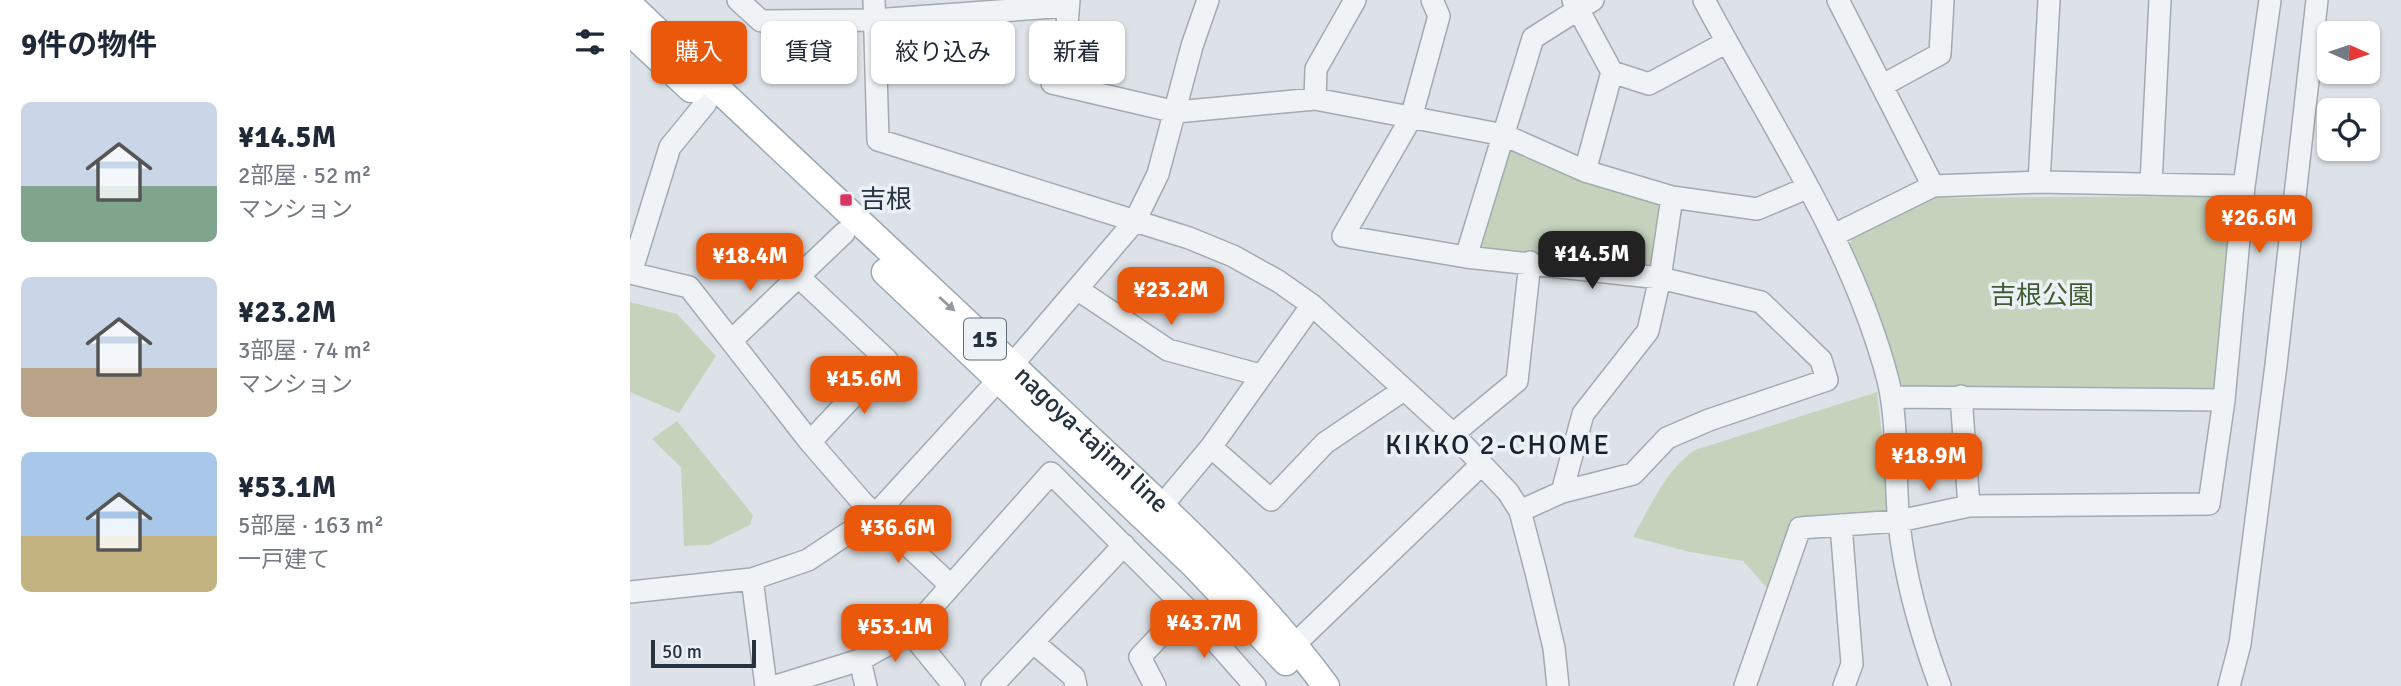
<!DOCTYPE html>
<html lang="ja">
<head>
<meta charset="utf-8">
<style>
	body { margin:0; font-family:Signika,"Noto Sans JP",sans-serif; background:#f6f6f7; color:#1f2937; height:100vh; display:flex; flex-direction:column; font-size:26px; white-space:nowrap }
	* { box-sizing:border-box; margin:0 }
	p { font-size:23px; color:#747a83 }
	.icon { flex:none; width:38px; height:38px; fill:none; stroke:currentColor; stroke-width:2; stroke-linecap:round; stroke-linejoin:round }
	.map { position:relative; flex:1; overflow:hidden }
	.side { display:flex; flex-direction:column; background:#fff; width:630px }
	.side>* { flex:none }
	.banner { position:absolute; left:21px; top:21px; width:665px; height:63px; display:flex; gap:14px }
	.needle { width:46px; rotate:93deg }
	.fabs { position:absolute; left:1687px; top:21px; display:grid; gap:14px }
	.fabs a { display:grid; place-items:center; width:63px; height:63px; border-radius:10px; background:#fff; box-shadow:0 2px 5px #0004; font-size:35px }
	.scale { position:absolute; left:21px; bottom:18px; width:105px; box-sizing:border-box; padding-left:7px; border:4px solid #253240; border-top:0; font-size:19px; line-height:24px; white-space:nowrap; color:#253240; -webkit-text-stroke:5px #ecf1f6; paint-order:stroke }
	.price { position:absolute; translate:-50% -60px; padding:0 16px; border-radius:14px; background:#ea580c; color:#fff; font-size:23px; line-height:46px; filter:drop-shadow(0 2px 4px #0008) }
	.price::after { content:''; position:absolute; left:50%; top:42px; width:21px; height:16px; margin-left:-10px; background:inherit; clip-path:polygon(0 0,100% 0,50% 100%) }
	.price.current { background:#222; color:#fff }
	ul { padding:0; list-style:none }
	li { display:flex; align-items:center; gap:21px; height:175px; padding:0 21px }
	li span { display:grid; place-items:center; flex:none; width:196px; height:140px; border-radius:10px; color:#555 }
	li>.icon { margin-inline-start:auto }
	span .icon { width:84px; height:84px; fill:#fffc; stroke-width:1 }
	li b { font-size:30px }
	h2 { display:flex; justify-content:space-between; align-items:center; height:84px; padding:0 21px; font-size:30px }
	.tag { padding:0 24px; border-radius:10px; background:#fff; box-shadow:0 2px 5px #0004; font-size:24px; line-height:63px }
	.tag.current { background:#ea580c; color:#fff }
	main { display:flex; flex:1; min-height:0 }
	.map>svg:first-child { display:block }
	.green { fill:#c5d3bd }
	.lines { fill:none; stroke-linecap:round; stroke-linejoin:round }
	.minor-casing { stroke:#a2aab2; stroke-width:24 }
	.major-casing { stroke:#9ba8b5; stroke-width:29 }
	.minor { stroke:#f0f3f6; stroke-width:21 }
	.major { stroke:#fff; stroke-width:26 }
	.oneway { fill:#9298a0 }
	.poi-dot { fill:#d83661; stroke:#ecf1f6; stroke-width:2.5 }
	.labels { text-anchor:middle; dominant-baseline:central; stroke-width:7; stroke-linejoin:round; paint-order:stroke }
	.shield { fill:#ecf1f6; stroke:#616b77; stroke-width:2 }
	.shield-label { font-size:24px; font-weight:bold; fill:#253240 }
	.poi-label { font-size:26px; fill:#253240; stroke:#ecf1f6; text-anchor:start }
	.park-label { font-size:26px; fill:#3e5c31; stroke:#ecf1f6 }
	.street-label { font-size:26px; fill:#253240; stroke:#ecf1f6 }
	.neighbourhood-label { font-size:28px; letter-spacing:2px; fill:#182330; stroke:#ecf1f6 }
</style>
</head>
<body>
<main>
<section class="side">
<h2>9件の物件<svg class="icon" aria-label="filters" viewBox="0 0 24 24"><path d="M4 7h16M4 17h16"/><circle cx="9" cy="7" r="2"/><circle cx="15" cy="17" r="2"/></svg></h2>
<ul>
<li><span style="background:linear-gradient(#c9d6e8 60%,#7fa58c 0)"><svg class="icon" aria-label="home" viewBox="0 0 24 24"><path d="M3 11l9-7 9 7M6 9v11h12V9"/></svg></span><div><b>¥14.5M</b><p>2部屋 · 52 m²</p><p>マンション</p></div></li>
<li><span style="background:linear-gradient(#c9d6e8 65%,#b9a48a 0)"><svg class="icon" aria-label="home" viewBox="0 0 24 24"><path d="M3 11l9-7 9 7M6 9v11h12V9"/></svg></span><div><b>¥23.2M</b><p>3部屋 · 74 m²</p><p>マンション</p></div></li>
<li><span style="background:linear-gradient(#a9c7e8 60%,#c2b280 0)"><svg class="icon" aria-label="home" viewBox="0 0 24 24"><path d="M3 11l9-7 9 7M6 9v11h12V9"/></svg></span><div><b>¥53.1M</b><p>5部屋 · 163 m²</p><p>一戸建て</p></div></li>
</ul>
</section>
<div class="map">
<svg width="1771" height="686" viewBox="0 0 1771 686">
	<rect width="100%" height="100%" fill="#dde2e8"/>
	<path class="green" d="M876,147L1034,197L1025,268L853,250L847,246Z
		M1601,196L1605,200L1586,389L1579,396L1268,388L1245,304L1219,247L1222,239L1302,198Z
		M0,302L47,314L86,356L49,413L0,392Z
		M1247,392L1260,510L1167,517L1138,589L1113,561L1060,552L1003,537C1021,506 1035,470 1065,450Z
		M47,421L123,515L120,525L79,545L54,546L51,467L22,439Z"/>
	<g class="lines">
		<defs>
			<path id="minor" d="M108,0L131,21L244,20L438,6
				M244,0L248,140L559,238L603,256L648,281L682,305L823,434L878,492L890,511L906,572L924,648L928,686
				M439,0L436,39L422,83L546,112L685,99L874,135L955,171L1042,197L1127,209L1177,188
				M802,0L809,16L781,118L713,236L836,257L1030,278L1131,302L1191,360L1197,380L1079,420L1037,438L1003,474L932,492L890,511
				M943,0L982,72L955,171
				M1074,0C1140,124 1222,243 1258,380C1269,426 1264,476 1269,523C1275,580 1290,632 1310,686
				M1208,0L1303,186
				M982,72L1019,84L1097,42
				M1253,85L1310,54L1313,0
				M685,99L686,69L725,0
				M1409,182L1419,0
				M1521,184L1530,0
				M1204,235L1303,186L1409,182L1614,186
				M836,257L903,38L963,0
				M0,273L59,287L180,442L233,503L319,584
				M1,273L40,147L76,103
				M168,276L257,360L180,442
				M447,289L538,350L630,375
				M102,340L214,233
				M1331,396L1339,506
				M1262,397L1594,400
				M823,434L887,381L900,262
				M581,447L641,500L695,443L772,391
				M932,492L953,414L1018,331L1030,278L1042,197
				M530,508L581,447L682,305
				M1211,525L1222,664L1214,686
				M122,579L136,686
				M0,592L122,579L178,560L245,515L382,365L505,221L528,174L562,46L578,0
				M280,632L324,686
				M404,643L444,677L446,686
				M665,644L852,464
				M230,660L236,686
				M146,686L230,660L280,632L421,473L556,608L625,686
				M362,686L494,545
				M525,686L510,657L556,608
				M1115,686L1170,528L1269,521L1339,506L1579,504L1594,400L1614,186L1640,0
				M1599,686L1610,644L1646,365L1687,0"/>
			<g id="major">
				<path id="s1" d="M0,5C140,140 283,271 424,405C518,494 618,581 696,686"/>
				<path d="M0,32L61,89"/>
				<path d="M255,272L564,565L656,662"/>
			</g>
		</defs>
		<use href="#minor" class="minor-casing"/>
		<use href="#major" class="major-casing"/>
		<use href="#minor" class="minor"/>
		<use href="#major" class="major"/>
	</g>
	<defs><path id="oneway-solid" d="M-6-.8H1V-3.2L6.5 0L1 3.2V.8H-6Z" transform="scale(1.75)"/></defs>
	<use class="oneway" href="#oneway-solid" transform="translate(317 304) rotate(42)"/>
	<rect class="poi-dot" x="209" y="193" width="14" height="14" rx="3.5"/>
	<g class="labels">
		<rect class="shield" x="334" y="318.5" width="42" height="41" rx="5"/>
		<g class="shield-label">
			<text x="355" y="339">15</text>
		</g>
		<g class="poi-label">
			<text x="230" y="200">吉根</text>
		</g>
		<g class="park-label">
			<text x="1412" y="296">吉根公園</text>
		</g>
		<g class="street-label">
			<text stroke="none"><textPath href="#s1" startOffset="634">nagoya-tajimi line</textPath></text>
		</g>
		<g class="neighbourhood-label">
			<text x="868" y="445">KIKKO 2-CHOME</text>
		</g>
	</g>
</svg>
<div class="fabs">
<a><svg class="needle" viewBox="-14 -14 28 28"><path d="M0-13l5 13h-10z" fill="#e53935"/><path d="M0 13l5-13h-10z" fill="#747a83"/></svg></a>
<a><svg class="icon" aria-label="locate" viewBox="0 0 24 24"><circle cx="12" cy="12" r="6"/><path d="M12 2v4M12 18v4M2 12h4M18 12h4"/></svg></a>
</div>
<div class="scale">50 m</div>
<b class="price" style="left:1629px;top:255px">¥26.6M</b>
<b class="price current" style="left:962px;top:291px">¥14.5M</b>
<b class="price" style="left:120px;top:293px">¥18.4M</b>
<b class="price" style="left:541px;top:327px">¥23.2M</b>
<b class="price" style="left:234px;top:416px">¥15.6M</b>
<b class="price" style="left:1299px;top:493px">¥18.9M</b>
<b class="price" style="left:268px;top:565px">¥36.6M</b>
<b class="price" style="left:574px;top:660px">¥43.7M</b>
<b class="price" style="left:265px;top:664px">¥53.1M</b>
<div class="banner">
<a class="tag current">購入</a>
<a class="tag">賃貸</a>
<a class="tag">絞り込み</a>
<a class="tag">新着</a>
</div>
</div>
</main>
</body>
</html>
